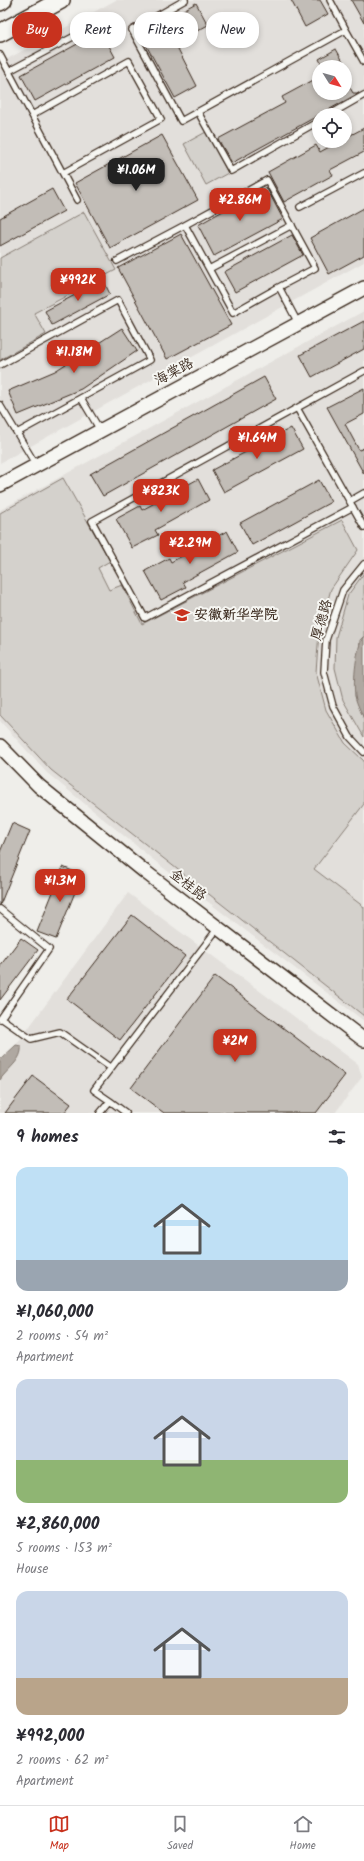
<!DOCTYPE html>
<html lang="en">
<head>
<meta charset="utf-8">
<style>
	body { margin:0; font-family:Kalam,"LXGW WenKai TC",sans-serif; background:#f2f2f3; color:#2b2b33; height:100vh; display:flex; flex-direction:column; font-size:15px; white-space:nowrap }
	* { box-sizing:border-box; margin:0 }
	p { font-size:13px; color:#7c7c81 }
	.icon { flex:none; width:22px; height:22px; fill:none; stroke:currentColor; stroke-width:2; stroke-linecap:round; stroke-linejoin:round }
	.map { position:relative; height:1113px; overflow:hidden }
	.panel { display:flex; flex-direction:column; background:#fff; flex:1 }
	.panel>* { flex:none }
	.guide { position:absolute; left:12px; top:12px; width:340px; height:36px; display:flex; gap:8px }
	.needle { width:26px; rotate:127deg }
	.tools { position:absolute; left:312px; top:60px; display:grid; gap:8px }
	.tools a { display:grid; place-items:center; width:40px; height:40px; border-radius:50%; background:#fff; box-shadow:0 2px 6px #0003; font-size:20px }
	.price { position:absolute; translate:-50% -34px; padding:0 9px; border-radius:8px; background:#c8321e; color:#fff; font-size:13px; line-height:26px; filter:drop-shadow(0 1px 2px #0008) }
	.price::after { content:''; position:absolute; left:50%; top:24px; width:12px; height:9px; margin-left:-6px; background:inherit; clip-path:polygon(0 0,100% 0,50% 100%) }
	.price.selected { background:#222; color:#fff }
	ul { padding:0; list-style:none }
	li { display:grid; align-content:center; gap:8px; height:212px; padding:0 16px }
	li span { display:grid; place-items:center; height:124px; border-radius:12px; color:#555 }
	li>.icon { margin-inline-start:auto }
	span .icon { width:72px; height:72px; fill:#fffc; stroke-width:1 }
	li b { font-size:17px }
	h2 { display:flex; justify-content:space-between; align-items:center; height:48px; padding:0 16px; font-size:17px }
	.pill { padding:0 14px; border-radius:16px; background:#fff; box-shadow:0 2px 6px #0003; font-size:14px; line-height:36px }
	.pill.selected { background:#c8321e; color:#fff }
	.menu { display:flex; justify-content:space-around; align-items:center; height:56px; border-top:1px solid #e1e1e2; background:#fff; font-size:11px; color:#7c7c81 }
	.menu a { display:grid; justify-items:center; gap:2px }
	.menu .selected { color:#c8321e }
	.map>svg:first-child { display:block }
	.built { fill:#e2dfdb; fill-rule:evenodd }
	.green { fill:#d4d1cc; stroke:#887e75 }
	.water { fill:#afa8a1; stroke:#81766d }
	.building { fill:#c2bdb7; stroke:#3b2a1e }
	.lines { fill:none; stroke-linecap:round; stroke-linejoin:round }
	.service-casing { stroke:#3b2a1e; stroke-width:8 }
	.tertiary-casing { stroke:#3b2a1e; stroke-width:16 }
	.primary-casing { stroke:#3b2a1e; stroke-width:20 }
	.service { stroke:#f6f6f2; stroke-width:5.5 }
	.tertiary { stroke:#f6f6f2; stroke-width:13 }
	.primary { stroke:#f6f6f2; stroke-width:17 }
	.labels { text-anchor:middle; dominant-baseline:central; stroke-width:4; stroke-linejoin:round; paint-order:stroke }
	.street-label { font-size:14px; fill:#3b2a1e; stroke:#f6f6f2 }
	.poi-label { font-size:14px; font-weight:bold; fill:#3b2a1e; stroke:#f6f6f2; text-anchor:start }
</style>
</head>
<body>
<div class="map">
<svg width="364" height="1113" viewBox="0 0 364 1113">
	<rect width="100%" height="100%" fill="#efeeea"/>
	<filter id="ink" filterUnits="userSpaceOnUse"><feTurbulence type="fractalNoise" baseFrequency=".025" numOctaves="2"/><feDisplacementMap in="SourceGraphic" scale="8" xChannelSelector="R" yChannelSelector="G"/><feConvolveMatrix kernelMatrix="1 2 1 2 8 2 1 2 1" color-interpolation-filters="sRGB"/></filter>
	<g filter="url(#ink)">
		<path class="built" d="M116,0H364V262L0,463V63ZM319,67H345V93H319ZM319,115H345V141H319Z
			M364,311V1021L161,866L47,773L0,721V510Z
			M128,893L358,1064L362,1077L335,1113H0V1080L5,1072L17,1060L21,1046L16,1045Z"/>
		<path class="green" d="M206,132L228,173L206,185L184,144Z
			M84,212L116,270L34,313L46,334L0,360V258Z
			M63,478L110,561L98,568L109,590L122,585L142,624L342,520L358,550L331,589L319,632L316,672L326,710L345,743L364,761V804L314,869L364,907V1016L51,770L0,715V513Z
			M364,573V636L360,640L355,696L364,719V737L343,700L335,668L336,637L348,595Z"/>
		<path class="water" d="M364,636V719C361,711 356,703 355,695C353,682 356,646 364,636Z
			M16,1045L21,1046C23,1060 7,1069 0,1080V1060Z"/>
		<path class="building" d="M291,0H320L328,14L305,27Z
			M351,0H364V23Z
			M196,3L208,25L175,43L197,86L175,98L140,34Z
			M101,31L115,57L35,101L21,75Z
			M336,49L344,63L338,67H323L319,59Z
			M319,77V93H345V79L353,93H359L232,163L218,139L285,103L282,97Z
			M364,128V152L330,170L333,175L284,202L268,172L316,145L320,152L340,141H345V138Z
			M162,135L198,200L110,248L75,183Z
			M266,187L283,219L214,256L198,225Z
			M52,189L64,211L0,246V218Z
			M364,208V255L329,274L310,238Z
			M181,234L231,325L167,359L118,268Z
			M292,235L303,255L235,292L224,272Z
			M103,280L110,294L52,325L45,311Z
			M364,321V349L312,377L300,355Z
			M122,328L137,351L81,389L18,415L8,391L55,371Z
			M264,377L276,399L103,496L90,474Z
			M364,388V414L345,424L359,450L364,448V474L327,407Z
			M291,428L303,449L224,492L212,470Z
			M198,479L209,500L155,530L158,535L132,548L116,519L140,506L142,510Z
			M319,480L331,502L252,545L240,523Z
			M227,531L238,552L183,582L186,587L161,600L145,571L169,558L171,562Z
			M12,823L30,831L0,905V852Z
			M63,867L82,875L56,939L37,932Z
			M132,915L185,956L120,1040L67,999Z
			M21,938L38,950L0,1000V966Z
			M215,976L345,1075L316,1113H164L131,1088Z
			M33,1076L71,1104L64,1113H5Z"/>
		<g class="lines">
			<defs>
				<path id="service" d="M185,0L132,30L181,121L346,30L330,0
					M346,30L364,62
					M0,55L77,200
					M9,71L103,21
					M198,112L231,171L319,121
					M32,115L129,61L161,119L63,173
					M329,115L364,95
					M300,207L364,173
					M117,261L185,225
					M209,269L292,225
					M279,287L315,268L267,180L185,225L233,313L279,287L298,323
					M0,365L118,300L150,360L17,433
					M81,398L100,430
					M0,405L36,465
					M297,408L364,527
					M350,501L364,493
					M353,507L145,618L92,521L364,371
					M364,564L343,590L326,640L324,672L333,706L350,737L364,752
					M0,909L49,949L1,1018
					M0,1019L1,1018L31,1039L60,1032L111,1068L218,928
					M110,1101L94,1090L111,1068
					M100,1113L110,1101L126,1113"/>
				<path id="tertiary" d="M0,485L364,288
					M0,746L39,786L144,871L364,1040"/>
				<path id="primary" d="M0,2L3,0
					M0,33L61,0"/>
			</defs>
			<use href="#service" class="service-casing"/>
			<use href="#tertiary" class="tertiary-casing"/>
			<use href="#primary" class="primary-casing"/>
			<use href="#service" class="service"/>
			<use href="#tertiary" class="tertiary"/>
			<use href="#primary" class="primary"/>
		</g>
	</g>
	<defs>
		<symbol id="university-bare" viewBox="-9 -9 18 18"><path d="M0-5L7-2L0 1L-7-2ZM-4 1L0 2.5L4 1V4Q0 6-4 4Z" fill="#c8321e" stroke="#f6f6f2" stroke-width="2.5" paint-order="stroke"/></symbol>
	</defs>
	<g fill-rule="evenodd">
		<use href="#university-bare" x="171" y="604" width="22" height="22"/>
	</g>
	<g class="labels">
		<g class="street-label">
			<text transform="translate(174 372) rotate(-28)">海棠路</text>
			<text transform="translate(322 620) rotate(-74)">厚德路</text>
			<text transform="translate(188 885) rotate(38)">金桂路</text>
		</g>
		<g class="poi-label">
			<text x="194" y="615">安徽新华学院</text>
		</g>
	</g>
</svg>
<div class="tools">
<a><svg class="needle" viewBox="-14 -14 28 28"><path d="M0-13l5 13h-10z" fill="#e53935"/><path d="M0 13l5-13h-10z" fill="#7c7c81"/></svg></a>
<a><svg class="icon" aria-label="locate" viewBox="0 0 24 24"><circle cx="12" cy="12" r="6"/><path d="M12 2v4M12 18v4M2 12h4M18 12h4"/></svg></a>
</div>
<b class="price selected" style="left:136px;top:192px">¥1.06M</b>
<b class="price" style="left:240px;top:222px">¥2.86M</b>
<b class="price" style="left:78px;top:302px">¥992K</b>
<b class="price" style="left:74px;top:374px">¥1.18M</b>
<b class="price" style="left:257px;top:460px">¥1.64M</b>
<b class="price" style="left:161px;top:513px">¥823K</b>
<b class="price" style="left:190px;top:565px">¥2.29M</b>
<b class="price" style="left:60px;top:903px">¥1.3M</b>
<b class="price" style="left:235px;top:1063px">¥2M</b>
<div class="guide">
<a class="pill selected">Buy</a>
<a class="pill">Rent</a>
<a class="pill">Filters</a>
<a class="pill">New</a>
</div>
</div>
<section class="panel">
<h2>9 homes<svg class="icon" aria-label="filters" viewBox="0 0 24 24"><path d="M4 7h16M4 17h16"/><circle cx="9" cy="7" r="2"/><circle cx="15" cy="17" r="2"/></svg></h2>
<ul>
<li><span style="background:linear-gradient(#bfe0f5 75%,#9aa5b1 0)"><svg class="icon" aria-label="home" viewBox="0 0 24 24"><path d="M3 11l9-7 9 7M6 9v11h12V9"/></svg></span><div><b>¥1,060,000</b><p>2 rooms · 54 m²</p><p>Apartment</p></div></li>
<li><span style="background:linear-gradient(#c9d6e8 65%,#8fb573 0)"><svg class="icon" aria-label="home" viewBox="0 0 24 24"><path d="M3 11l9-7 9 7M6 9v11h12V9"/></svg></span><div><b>¥2,860,000</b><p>5 rooms · 153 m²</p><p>House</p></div></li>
<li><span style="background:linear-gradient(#c9d6e8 70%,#b9a48a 0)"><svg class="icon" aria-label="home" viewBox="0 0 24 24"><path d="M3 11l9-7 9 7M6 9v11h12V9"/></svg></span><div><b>¥992,000</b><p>2 rooms · 62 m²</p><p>Apartment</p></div></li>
</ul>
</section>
<nav class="menu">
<a class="selected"><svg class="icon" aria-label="map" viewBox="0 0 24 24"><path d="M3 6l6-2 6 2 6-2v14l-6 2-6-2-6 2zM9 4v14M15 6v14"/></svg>Map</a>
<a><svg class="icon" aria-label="saved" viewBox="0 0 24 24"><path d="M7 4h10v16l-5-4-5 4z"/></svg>Saved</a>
<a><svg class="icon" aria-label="home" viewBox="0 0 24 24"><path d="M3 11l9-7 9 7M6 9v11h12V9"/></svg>Home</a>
</nav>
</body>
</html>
